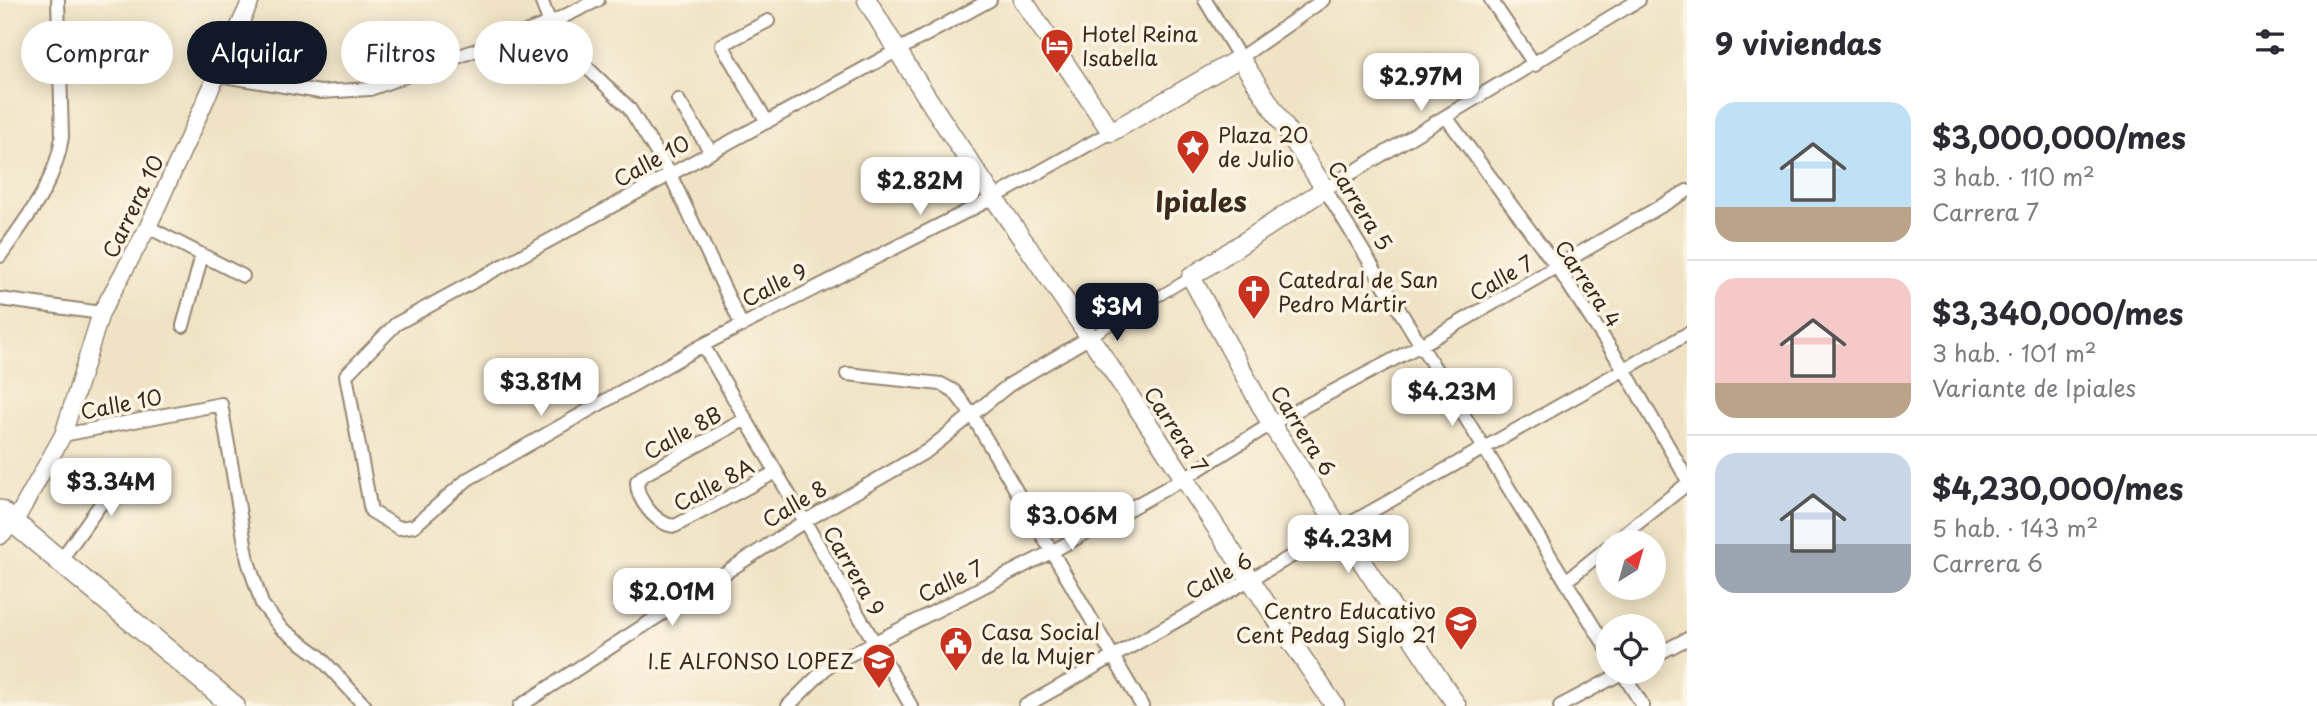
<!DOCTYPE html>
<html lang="es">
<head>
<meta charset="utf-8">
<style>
	body { margin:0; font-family:"Playpen Sans",sans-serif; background:#f7f7f7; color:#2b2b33; height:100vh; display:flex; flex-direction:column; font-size:26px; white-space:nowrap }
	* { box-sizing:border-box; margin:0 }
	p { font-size:23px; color:#7c7c81 }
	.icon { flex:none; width:38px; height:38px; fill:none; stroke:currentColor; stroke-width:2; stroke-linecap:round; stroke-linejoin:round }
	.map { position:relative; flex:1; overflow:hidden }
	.details { display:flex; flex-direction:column; background:#fff; width:630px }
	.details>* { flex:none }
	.guide { position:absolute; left:21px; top:21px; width:665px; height:63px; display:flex; gap:14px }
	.needle { width:46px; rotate:37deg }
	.tools { position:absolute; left:1596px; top:530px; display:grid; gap:14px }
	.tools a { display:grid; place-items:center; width:70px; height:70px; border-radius:50%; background:#fff; box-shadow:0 4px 18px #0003; font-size:35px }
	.price { position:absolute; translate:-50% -60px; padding:0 16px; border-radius:14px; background:#fff; color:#222; font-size:23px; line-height:46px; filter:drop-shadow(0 2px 4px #0008) }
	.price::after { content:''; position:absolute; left:50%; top:42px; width:21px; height:16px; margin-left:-10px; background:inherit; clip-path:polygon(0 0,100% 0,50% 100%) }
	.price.active { background:#111827; color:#fff }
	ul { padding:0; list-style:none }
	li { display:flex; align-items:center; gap:21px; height:175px; padding:0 28px }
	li+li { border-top:2px solid #e1e1e2 }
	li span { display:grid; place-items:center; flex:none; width:196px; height:140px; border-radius:21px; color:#555 }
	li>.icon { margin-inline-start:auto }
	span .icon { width:84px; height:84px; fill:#fffc; stroke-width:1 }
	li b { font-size:30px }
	h2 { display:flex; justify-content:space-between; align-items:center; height:84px; padding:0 28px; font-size:30px }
	.chip { padding:0 24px; border-radius:32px; background:#fff; box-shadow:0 4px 18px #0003; font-size:24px; line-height:63px }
	.chip.active { background:#111827; color:#fff }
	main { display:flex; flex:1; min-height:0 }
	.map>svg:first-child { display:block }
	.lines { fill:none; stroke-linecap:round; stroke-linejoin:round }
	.pedestrian-casing { stroke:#968672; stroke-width:12 }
	.minor-casing { stroke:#968672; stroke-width:16 }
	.tertiary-casing { stroke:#968672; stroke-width:19 }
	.secondary-casing { stroke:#968672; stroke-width:21 }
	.trunk-casing { stroke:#968672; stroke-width:24 }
	.pedestrian { stroke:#fff; stroke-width:9 }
	.minor { stroke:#fff; stroke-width:12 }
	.tertiary { stroke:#fff; stroke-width:16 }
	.secondary { stroke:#fff; stroke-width:18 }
	.trunk { stroke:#fff; stroke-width:21 }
	.labels { text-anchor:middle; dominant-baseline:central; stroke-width:7; stroke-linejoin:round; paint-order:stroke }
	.poi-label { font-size:21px; fill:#3b2a1e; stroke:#fcf5e5; text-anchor:start }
	.street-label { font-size:21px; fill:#3b2a1e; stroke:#fcf5e5 }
	.district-label { font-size:28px; font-weight:bold; fill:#3b2a1e; stroke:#fcf5e5 }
</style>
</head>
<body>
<main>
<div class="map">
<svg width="1687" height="706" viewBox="0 0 1687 706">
	<rect width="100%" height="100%" fill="#fcf5e5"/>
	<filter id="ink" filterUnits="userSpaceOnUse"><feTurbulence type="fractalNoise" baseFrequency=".0143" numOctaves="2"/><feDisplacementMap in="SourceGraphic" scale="14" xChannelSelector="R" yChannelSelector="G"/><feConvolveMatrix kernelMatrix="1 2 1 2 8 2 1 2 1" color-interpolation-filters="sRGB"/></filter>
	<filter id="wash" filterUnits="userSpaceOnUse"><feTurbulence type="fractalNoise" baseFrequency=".00686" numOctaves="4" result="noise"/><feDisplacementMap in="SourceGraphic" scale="28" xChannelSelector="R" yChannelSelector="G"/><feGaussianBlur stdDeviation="1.57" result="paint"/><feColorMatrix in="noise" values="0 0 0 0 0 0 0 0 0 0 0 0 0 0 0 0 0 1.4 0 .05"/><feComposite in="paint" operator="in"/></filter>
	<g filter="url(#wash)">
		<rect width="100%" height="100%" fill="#f0e3c5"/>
	</g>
	<g filter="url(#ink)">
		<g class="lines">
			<defs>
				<path id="pedestrian" d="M1090,337L1191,277"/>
				<path id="minor" d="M541,0L550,23L570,51L629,108L670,174L742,326
					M990,0L396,324L346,375L371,511L399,528L414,526L468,479L703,345L993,198L1111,132
					M1205,0L1240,58L1323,0
					M1491,0L1535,65
					M218,75L320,92L370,89L550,23L598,0
					M678,100L711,152
					M1446,117L1557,267L1624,369L1687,479
					M767,122L722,45L768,21
					M148,227L243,276
					M0,256C26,219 56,183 62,137L58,0
					M0,299L101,313
					M183,326L202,255
					M703,345L911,706
					M847,374L941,384L954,391L972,415L1142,706
					M746,419L645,474L637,481C636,500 657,525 675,526L776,472
					M63,435L221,404L248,561L262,604L281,628L319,656L365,706
					M1614,542L1687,484
					M60,561L112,488L138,474L165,476
					M1566,581L1608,547
					M1608,650L1325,189L1639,0
					M1654,656L1687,639
					M1622,672L1643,706
					M520,706L805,521L927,451L1009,385L1090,337
					M788,706L828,666L1053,551L1183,479L1271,424L1421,345L1687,191
					M1025,706L1687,334
					M1560,706L1624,672"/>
				<path id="tertiary" d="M0,536L14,523L63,435L101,313L148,227L251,0"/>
				<path id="secondary" d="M867,0C935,116 1013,225 1089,336C1173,458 1251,584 1335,706
					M1023,0L1111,132L1240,58L1325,189L1191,277L1271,424L1457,706"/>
				<path id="trunk" d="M0,511L234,706"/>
			</defs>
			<use href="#pedestrian" class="pedestrian-casing"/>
			<use href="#minor" class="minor-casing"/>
			<use href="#tertiary" class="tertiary-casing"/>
			<use href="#secondary" class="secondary-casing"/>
			<use href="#trunk" class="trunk-casing"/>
			<use href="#pedestrian" class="pedestrian"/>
			<use href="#minor" class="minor"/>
			<use href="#tertiary" class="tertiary"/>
			<use href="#secondary" class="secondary"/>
			<use href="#trunk" class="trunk"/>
		</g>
	</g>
	<defs>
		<symbol id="hotel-pin" viewBox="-11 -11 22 30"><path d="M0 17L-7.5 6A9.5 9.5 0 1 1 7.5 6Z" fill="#c8321e" stroke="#fcf5e5"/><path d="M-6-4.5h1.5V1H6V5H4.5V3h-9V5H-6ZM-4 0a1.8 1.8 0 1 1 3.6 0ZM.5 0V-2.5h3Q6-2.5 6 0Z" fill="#fff"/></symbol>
		<symbol id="sight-pin" viewBox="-11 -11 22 30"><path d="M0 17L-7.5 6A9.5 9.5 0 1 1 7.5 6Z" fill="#c8321e" stroke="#fcf5e5"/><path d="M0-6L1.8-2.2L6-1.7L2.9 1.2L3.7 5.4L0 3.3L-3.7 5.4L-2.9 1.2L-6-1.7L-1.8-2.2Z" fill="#fff"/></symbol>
		<symbol id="church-pin" viewBox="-11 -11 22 30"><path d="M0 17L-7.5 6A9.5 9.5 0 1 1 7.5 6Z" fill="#c8321e" stroke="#fcf5e5"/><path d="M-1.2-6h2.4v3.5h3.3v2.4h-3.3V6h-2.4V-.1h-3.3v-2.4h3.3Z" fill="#fff"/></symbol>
		<symbol id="school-pin" viewBox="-11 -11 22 30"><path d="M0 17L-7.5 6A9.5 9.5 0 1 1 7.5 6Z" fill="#c8321e" stroke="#fcf5e5"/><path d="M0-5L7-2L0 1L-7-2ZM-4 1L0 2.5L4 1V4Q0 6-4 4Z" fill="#fff"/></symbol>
		<symbol id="civic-pin" viewBox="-11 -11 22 30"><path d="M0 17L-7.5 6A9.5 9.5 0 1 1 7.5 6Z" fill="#c8321e" stroke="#fcf5e5"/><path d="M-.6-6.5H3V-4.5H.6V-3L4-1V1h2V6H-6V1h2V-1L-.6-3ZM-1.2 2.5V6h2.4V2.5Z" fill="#fff"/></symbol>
	</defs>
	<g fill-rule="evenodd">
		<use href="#hotel-pin" x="1038" y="26" width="38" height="52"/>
		<use href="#sight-pin" x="1174" y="127" width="38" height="52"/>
		<use href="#church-pin" x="1235" y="272" width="38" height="52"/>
		<use href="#school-pin" x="1442" y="603" width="38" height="52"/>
		<use href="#civic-pin" x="937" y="624" width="38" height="52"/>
		<use href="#school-pin" x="860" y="641" width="38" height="52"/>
	</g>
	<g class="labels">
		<g class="poi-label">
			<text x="1082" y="33">Hotel Reina<tspan x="1082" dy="24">Isabella</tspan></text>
			<text x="1218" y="134">Plaza 20<tspan x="1218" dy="24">de Julio</tspan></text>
			<text x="1278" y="279">Catedral de San<tspan x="1278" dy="24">Pedro Mártir</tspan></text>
			<text x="1436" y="610" text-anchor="end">Centro Educativo<tspan x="1436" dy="24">Cent Pedag Siglo 21</tspan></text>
			<text x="981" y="631">Casa Social<tspan x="981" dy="24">de la Mujer</tspan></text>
			<text x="854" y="660" text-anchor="end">I.E ALFONSO LOPEZ</text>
		</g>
		<g class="street-label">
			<text transform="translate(651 160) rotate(-29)">Calle 10</text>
			<text transform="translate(1361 205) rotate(58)">Carrera 5</text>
			<text transform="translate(132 206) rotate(-64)">Carrera 10</text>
			<text transform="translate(1501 277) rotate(-30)">Calle 7</text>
			<text transform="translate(1589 283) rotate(56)">Carrera 4</text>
			<text transform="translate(774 284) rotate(-27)">Calle 9</text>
			<text transform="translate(121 403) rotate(-11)">Calle 10</text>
			<text transform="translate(1177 429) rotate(57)">Carrera 7</text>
			<text transform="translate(1304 430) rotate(58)">Carrera 6</text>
			<text transform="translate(682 432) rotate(-29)">Calle 8B</text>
			<text transform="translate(713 484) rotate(-28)">Calle 8A</text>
			<text transform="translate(794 503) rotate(-31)">Calle 8</text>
			<text transform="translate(855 570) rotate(60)">Carrera 9</text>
			<text transform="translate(1218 575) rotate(-29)">Calle 6</text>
			<text transform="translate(950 580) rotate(-26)">Calle 7</text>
		</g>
		<g class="district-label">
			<text x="1201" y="200">Ipiales</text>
		</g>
	</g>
</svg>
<div class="tools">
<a><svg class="needle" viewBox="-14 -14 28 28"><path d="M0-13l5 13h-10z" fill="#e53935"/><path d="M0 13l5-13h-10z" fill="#7c7c81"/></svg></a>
<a><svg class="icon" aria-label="locate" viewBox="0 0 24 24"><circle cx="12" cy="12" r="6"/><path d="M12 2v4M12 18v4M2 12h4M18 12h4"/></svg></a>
</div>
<b class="price" style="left:1421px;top:113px">$2.97M</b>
<b class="price" style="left:920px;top:217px">$2.82M</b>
<b class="price active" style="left:1117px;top:343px">$3M</b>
<b class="price" style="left:541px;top:418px">$3.81M</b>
<b class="price" style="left:1452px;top:428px">$4.23M</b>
<b class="price" style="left:111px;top:518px">$3.34M</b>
<b class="price" style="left:1072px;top:552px">$3.06M</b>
<b class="price" style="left:1348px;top:575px">$4.23M</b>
<b class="price" style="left:672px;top:628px">$2.01M</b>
<div class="guide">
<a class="chip">Comprar</a>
<a class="chip active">Alquilar</a>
<a class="chip">Filtros</a>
<a class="chip">Nuevo</a>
</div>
</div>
<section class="details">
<h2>9 viviendas<svg class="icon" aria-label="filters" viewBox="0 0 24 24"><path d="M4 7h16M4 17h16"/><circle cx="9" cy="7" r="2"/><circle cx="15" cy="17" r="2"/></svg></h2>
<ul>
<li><span style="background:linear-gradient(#bfe0f5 75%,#b9a48a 0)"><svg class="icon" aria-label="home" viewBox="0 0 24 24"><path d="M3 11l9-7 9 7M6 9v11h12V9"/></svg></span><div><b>$3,000,000/mes</b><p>3 hab. · 110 m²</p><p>Carrera 7</p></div></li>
<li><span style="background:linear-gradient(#f6c9c9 75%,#b9a48a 0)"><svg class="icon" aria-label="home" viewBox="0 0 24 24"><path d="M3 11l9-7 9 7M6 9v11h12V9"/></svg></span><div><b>$3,340,000/mes</b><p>3 hab. · 101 m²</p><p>Variante de Ipiales</p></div></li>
<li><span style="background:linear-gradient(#c9d6e8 65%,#9aa5b1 0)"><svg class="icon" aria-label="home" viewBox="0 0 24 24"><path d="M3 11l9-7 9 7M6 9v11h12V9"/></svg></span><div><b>$4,230,000/mes</b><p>5 hab. · 143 m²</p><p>Carrera 6</p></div></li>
</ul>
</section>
</main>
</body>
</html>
